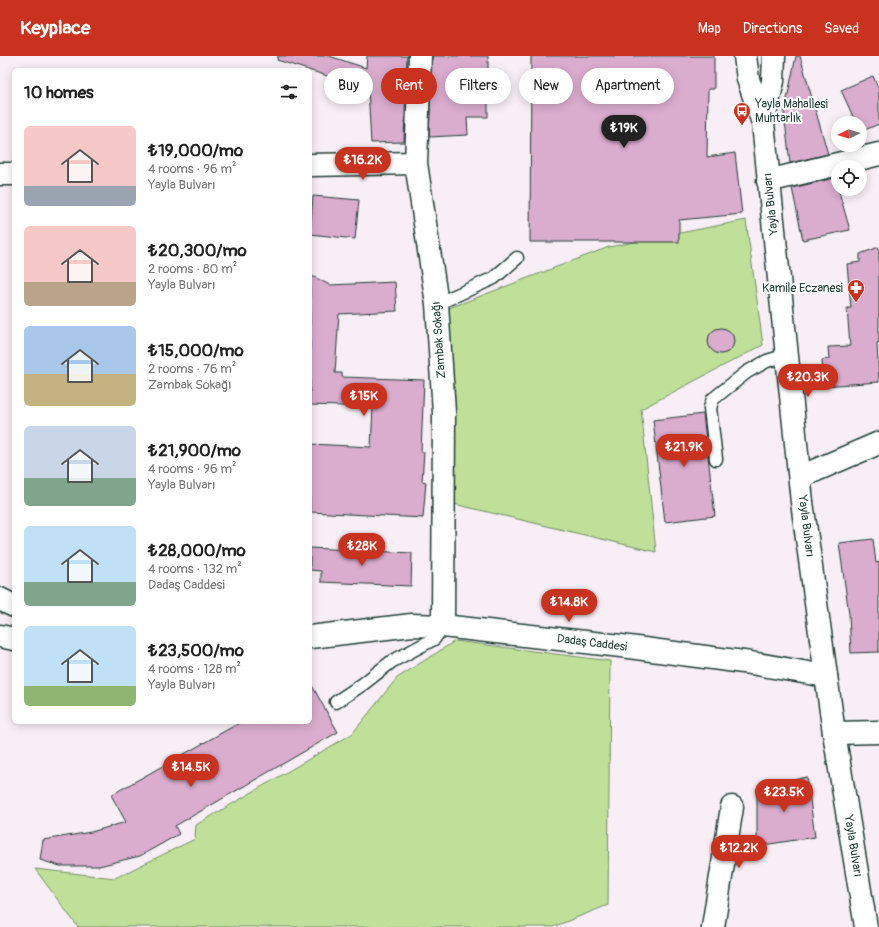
<!DOCTYPE html>
<html lang="en">
<head>
<meta charset="utf-8">
<style>
	body { margin:0; font-family:Pangolin,sans-serif; background:#f2f2f2; color:#222; height:100vh; display:flex; flex-direction:column; font-size:15px; white-space:nowrap }
	* { box-sizing:border-box; margin:0 }
	p { font-size:13px; color:#767676 }
	.icon { flex:none; width:22px; height:22px; fill:none; stroke:currentColor; stroke-width:2; stroke-linecap:round; stroke-linejoin:round }
	.map { position:relative; flex:1; overflow:hidden }
	.details { position:absolute; left:12px; top:12px; width:300px; height:656px; display:flex; flex-direction:column; background:#fff; border-radius:6px; box-shadow:0 2px 10px #0003 }
	.details>* { flex:none }
	.banner { position:absolute; left:324px; top:12px; width:380px; height:36px; display:flex; gap:8px }
	.needle { width:26px; rotate:265deg }
	.controls { position:absolute; left:831px; top:60px; display:grid; gap:8px }
	.controls a { display:grid; place-items:center; width:36px; height:36px; border-radius:50%; background:#fff; box-shadow:0 2px 10px #0003; font-size:20px }
	.price { position:absolute; translate:-50% -34px; padding:0 9px; border-radius:14px; background:#c8321e; color:#fff; font-size:13px; line-height:26px; filter:drop-shadow(0 1px 2px #0008) }
	.price::after { content:''; position:absolute; left:50%; top:24px; width:12px; height:9px; margin-left:-6px; background:inherit; clip-path:polygon(0 0,100% 0,50% 100%) }
	.price.on { background:#222; color:#fff }
	ul { padding:0; list-style:none }
	li { display:flex; align-items:center; gap:12px; height:100px; padding:0 12px }
	li span { display:grid; place-items:center; flex:none; width:112px; height:80px; border-radius:6px; color:#555 }
	li>.icon { margin-inline-start:auto }
	span .icon { width:48px; height:48px; fill:#fffc; stroke-width:1 }
	li b { font-size:17px }
	h2 { display:flex; justify-content:space-between; align-items:center; height:48px; padding:0 12px; font-size:17px }
	.chip { padding:0 14px; border-radius:18px; background:#fff; box-shadow:0 2px 10px #0003; font-size:14px; line-height:36px }
	.chip.on { background:#c8321e; color:#fff }
	header { display:flex; align-items:center; gap:24px; box-sizing:border-box; height:56px; padding:0 20px; background:#c8321e; color:#fff }
	header strong { font-size:19px }
	nav { display:flex; gap:22px; margin-inline-start:auto; font-size:14px }
	.map>svg:first-child { display:block }
	.green { fill:#c0e099; stroke:#708e66 }
	.building { fill:#daacce; stroke:#1f3d34 }
	.lines { fill:none; stroke-linecap:round; stroke-linejoin:round }
	.service-casing { stroke:#1f3d34; stroke-width:15 }
	.minor-casing { stroke:#1f3d34; stroke-width:25 }
	.tertiary-casing { stroke:#1f3d34; stroke-width:25 }
	.secondary-casing { stroke:#1f3d34; stroke-width:25 }
	.service { stroke:#fff; stroke-width:12 }
	.minor { stroke:#fff; stroke-width:22 }
	.tertiary { stroke:#fff; stroke-width:22 }
	.secondary { stroke:#fff; stroke-width:22 }
	.labels { text-anchor:middle; dominant-baseline:central; stroke-width:4; stroke-linejoin:round; paint-order:stroke }
	.poi-label { font-size:12px; fill:#1f3d34; stroke:#fff; text-anchor:start }
	.street-label { font-size:12px; fill:#1f3d34; stroke:#fff }
</style>
</head>
<body>
<header>
<strong>Keyplace</strong>
<nav><a>Map</a><a>Directions</a><a>Saved</a></nav>
</header>
<div class="map">
<svg width="879" height="871" viewBox="0 0 879 871">
	<rect width="100%" height="100%" fill="#f8eef5"/>
	<filter id="ink" filterUnits="userSpaceOnUse"><feTurbulence type="fractalNoise" baseFrequency=".025" numOctaves="2"/><feDisplacementMap in="SourceGraphic" scale="8" xChannelSelector="R" yChannelSelector="G"/><feConvolveMatrix kernelMatrix="1 2 1 2 8 2 1 2 1" color-interpolation-filters="sRGB"/></filter>
	<g filter="url(#ink)">
		<path class="green" d="M746,164L763,289L641,353L656,496L454,448L444,254L609,191Z
			M455,585L610,605L608,849L553,871H78L35,813L115,822L195,783L196,769L352,678L397,622Z"/>
		<path class="building" d="M278,0H329L366,12L367,0H407L404,86L371,87L368,33L277,4Z
			M432,0H488V61H467L468,79L429,81Z
			M531,0H714V33H708L707,101L735,97L742,158L679,164V186H530Z
			M796,0H800L828,98L790,107L784,57Z
			M873,20L879,34V68L860,76V67H856L841,34Z
			M835,122L850,174L803,184L792,132Z
			M313,140L359,144L355,183L310,178Z
			M879,191V286L877,287L879,326L824,330L822,304L829,303L828,291L850,290L847,252H851L847,208L860,206V198Z
			M310,219L330,229L395,226L397,255L339,258L335,317H342V321L424,324L421,396H424L422,425L426,426L423,462L310,456V388L371,391L373,351L310,349Z
			M708 285a13 13 0 1 1 26 0a13 13 0 1 1-26 0Z
			M703,358L715,460L665,466L653,364Z
			M873,483L876,507L879,506V596L851,597L849,558L839,487Z
			M310,492L412,497L411,530L321,526V515L310,514Z
			M310,626L338,676L175,770L179,778L140,800L99,810H60L40,804L43,784L91,776L126,766L111,739L241,666H310Z
			M807,721L815,781L757,790V732Z"/>
		<g class="lines">
			<defs>
				<path id="service" d="M437,248L494,222L517,202
					M716,403L710,352L713,343L747,316L767,305L787,299
					M336,646L363,628L391,606L434,583L443,570"/>
				<path id="minor" d="M420,0L416,107L437,248L444,356L443,570
					M310,109L416,107
					M0,118H14
					M768,125L879,98
					M800,421L879,387
					M0,543L14,550
					M834,677L879,676
					M713,871L732,751"/>
				<path id="tertiary" d="M0,580L14,583
					M310,581L412,569L443,570L621,590L751,607L826,620"/>
				<path id="secondary" d="M745,0L748,23L763,67L802,446L834,677L866,871
					M763,67L773,25L774,0"/>
			</defs>
			<use href="#service" class="service-casing"/>
			<use href="#minor" class="minor-casing"/>
			<use href="#tertiary" class="tertiary-casing"/>
			<use href="#secondary" class="secondary-casing"/>
			<use href="#service" class="service"/>
			<use href="#minor" class="minor"/>
			<use href="#tertiary" class="tertiary"/>
			<use href="#secondary" class="secondary"/>
		</g>
	</g>
	<defs>
		<symbol id="bus-pin" viewBox="-11 -11 22 30"><path d="M0 17L-7.5 6A9.5 9.5 0 1 1 7.5 6Z" fill="#c8321e" stroke="#fff"/><path d="M-5-6H5V4H4V6H2V4H-2V6H-4V4H-5ZM-3.5-4V0h7V-4ZM-3.5 1.2v1.5H-2V1.2ZM2 1.2v1.5H3.5V1.2Z" fill="#fff"/></symbol>
		<symbol id="pharmacy-pin" viewBox="-11 -11 22 30"><path d="M0 17L-7.5 6A9.5 9.5 0 1 1 7.5 6Z" fill="#c8321e" stroke="#fff"/><path d="M-2-6h4v4h4v4h-4v4h-4v-4h-4v-4h4Z" fill="#fff"/></symbol>
	</defs>
	<g fill-rule="evenodd">
		<use href="#bus-pin" x="732" y="45" width="20" height="27"/>
		<use href="#pharmacy-pin" x="846" y="222" width="20" height="27"/>
	</g>
	<g class="labels">
		<g class="poi-label">
			<text x="755" y="48">Yayla Mahallesi<tspan x="755" dy="14">Muhtarlık</tspan></text>
			<text x="843" y="232" text-anchor="end">Kamile Eczanesi</text>
		</g>
		<g class="street-label">
			<text transform="translate(771 148) rotate(-96)">Yayla Bulvarı</text>
			<text transform="translate(439 284) rotate(-94)">Zambak Sokağı</text>
			<text transform="translate(806 470) rotate(83)">Yayla Bulvarı</text>
			<text transform="translate(592 587) rotate(7)">Dadaş Caddesi</text>
			<text transform="translate(853 790) rotate(81)">Yayla Bulvarı</text>
		</g>
	</g>
</svg>
<div class="controls">
<a><svg class="needle" viewBox="-14 -14 28 28"><path d="M0-13l5 13h-10z" fill="#e53935"/><path d="M0 13l5-13h-10z" fill="#767676"/></svg></a>
<a><svg class="icon" aria-label="locate" viewBox="0 0 24 24"><circle cx="12" cy="12" r="6"/><path d="M12 2v4M12 18v4M2 12h4M18 12h4"/></svg></a>
</div>
<b class="price on" style="left:624px;top:93px">₺19K</b>
<b class="price" style="left:363px;top:125px">₺16.2K</b>
<b class="price" style="left:808px;top:342px">₺20.3K</b>
<b class="price" style="left:364px;top:361px">₺15K</b>
<b class="price" style="left:684px;top:412px">₺21.9K</b>
<b class="price" style="left:362px;top:511px">₺28K</b>
<b class="price" style="left:569px;top:567px">₺14.8K</b>
<b class="price" style="left:191px;top:732px">₺14.5K</b>
<b class="price" style="left:784px;top:757px">₺23.5K</b>
<b class="price" style="left:739px;top:813px">₺12.2K</b>
<div class="banner">
<a class="chip">Buy</a>
<a class="chip on">Rent</a>
<a class="chip">Filters</a>
<a class="chip">New</a>
<a class="chip">Apartment</a>
</div>
<section class="details">
<h2>10 homes<svg class="icon" aria-label="filters" viewBox="0 0 24 24"><path d="M4 7h16M4 17h16"/><circle cx="9" cy="7" r="2"/><circle cx="15" cy="17" r="2"/></svg></h2>
<ul>
<li><span style="background:linear-gradient(#f6c9c9 75%,#9aa5b1 0)"><svg class="icon" aria-label="home" viewBox="0 0 24 24"><path d="M3 11l9-7 9 7M6 9v11h12V9"/></svg></span><div><b>₺19,000/mo</b><p>4 rooms · 96 m²</p><p>Yayla Bulvarı</p></div></li>
<li><span style="background:linear-gradient(#f6c9c9 70%,#b9a48a 0)"><svg class="icon" aria-label="home" viewBox="0 0 24 24"><path d="M3 11l9-7 9 7M6 9v11h12V9"/></svg></span><div><b>₺20,300/mo</b><p>2 rooms · 80 m²</p><p>Yayla Bulvarı</p></div></li>
<li><span style="background:linear-gradient(#a9c7e8 60%,#c2b280 0)"><svg class="icon" aria-label="home" viewBox="0 0 24 24"><path d="M3 11l9-7 9 7M6 9v11h12V9"/></svg></span><div><b>₺15,000/mo</b><p>2 rooms · 76 m²</p><p>Zambak Sokağı</p></div></li>
<li><span style="background:linear-gradient(#c9d6e8 65%,#7fa58c 0)"><svg class="icon" aria-label="home" viewBox="0 0 24 24"><path d="M3 11l9-7 9 7M6 9v11h12V9"/></svg></span><div><b>₺21,900/mo</b><p>4 rooms · 96 m²</p><p>Yayla Bulvarı</p></div></li>
<li><span style="background:linear-gradient(#bfe0f5 70%,#7fa58c 0)"><svg class="icon" aria-label="home" viewBox="0 0 24 24"><path d="M3 11l9-7 9 7M6 9v11h12V9"/></svg></span><div><b>₺28,000/mo</b><p>4 rooms · 132 m²</p><p>Dadaş Caddesi</p></div></li>
<li><span style="background:linear-gradient(#bfe0f5 75%,#8fb573 0)"><svg class="icon" aria-label="home" viewBox="0 0 24 24"><path d="M3 11l9-7 9 7M6 9v11h12V9"/></svg></span><div><b>₺23,500/mo</b><p>4 rooms · 128 m²</p><p>Yayla Bulvarı</p></div></li>
</ul>
</section>
</div>
</body>
</html>
